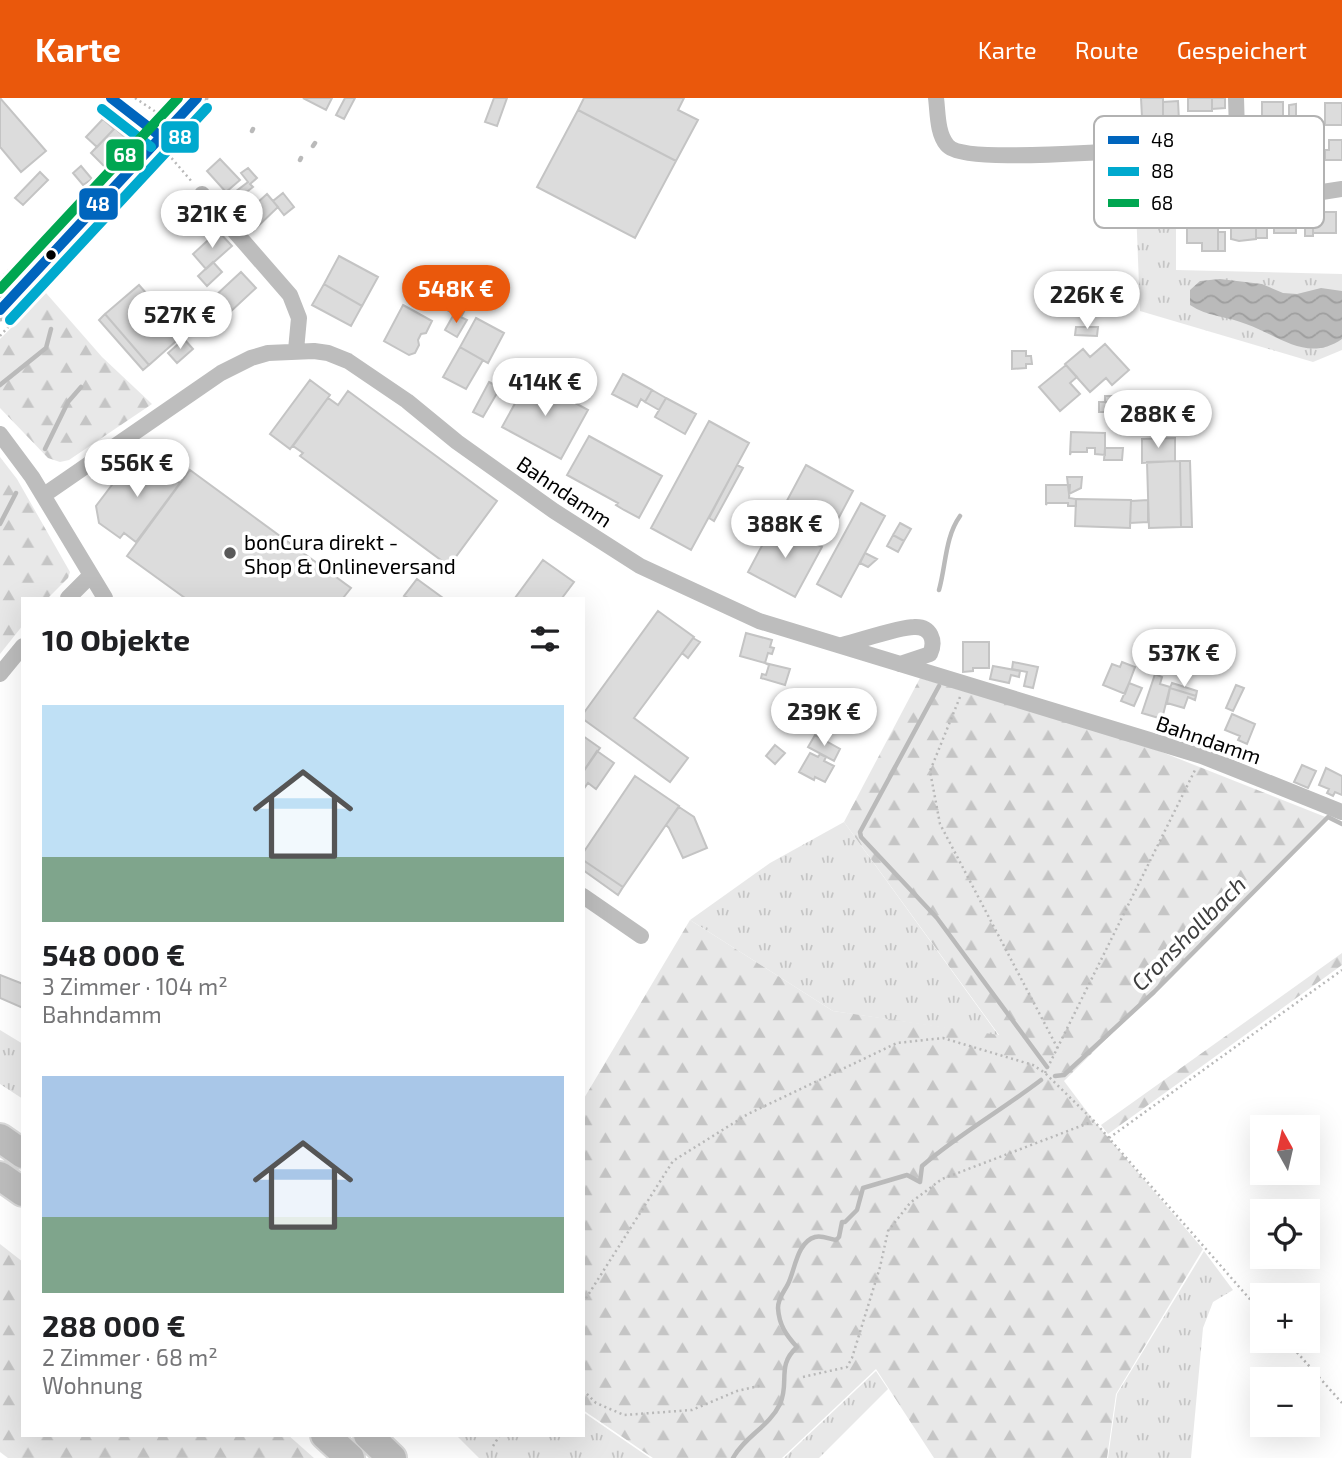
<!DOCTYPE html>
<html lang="de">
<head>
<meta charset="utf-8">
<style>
	body { margin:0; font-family:"Exo 2",sans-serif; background:#f6f6f6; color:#202124; height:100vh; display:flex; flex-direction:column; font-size:26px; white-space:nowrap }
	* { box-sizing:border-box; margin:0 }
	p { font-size:23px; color:#757577 }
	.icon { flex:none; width:38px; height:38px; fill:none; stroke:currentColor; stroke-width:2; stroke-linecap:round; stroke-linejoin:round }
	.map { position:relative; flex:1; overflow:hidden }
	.drawer { position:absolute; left:21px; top:499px; width:564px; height:840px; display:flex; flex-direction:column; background:#fff; border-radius:0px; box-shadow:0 7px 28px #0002 }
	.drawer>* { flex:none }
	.needle { width:46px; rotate:352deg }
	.fabs { position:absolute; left:1250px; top:1017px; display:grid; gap:14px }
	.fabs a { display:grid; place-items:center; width:70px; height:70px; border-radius:0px; background:#fff; box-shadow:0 7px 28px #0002; font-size:35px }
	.price { position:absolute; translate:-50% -60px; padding:0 16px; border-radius:24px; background:#fff; color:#222; font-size:23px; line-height:46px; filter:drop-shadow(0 2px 4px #0008) }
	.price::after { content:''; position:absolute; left:50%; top:42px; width:21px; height:16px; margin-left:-10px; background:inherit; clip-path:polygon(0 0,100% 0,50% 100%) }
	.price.active { background:#ea580c; color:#fff }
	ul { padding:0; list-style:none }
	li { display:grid; align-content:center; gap:14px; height:371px; padding:0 21px }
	li span { display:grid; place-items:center; height:217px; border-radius:0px; color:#555 }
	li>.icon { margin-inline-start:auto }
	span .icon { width:126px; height:126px; fill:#fffc; stroke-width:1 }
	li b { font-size:30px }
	h2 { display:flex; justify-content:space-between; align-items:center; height:84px; padding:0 21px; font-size:30px }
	header { display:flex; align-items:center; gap:42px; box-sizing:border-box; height:98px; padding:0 35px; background:#ea580c; color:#fff }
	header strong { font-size:33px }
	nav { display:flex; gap:38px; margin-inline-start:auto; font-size:24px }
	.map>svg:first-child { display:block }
	.grass { fill:url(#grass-tufts) }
	.forest { fill:url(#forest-firs) }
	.water { fill:url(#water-waves) }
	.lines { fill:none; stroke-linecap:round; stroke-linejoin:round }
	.stream { stroke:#bababa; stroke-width:4.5 }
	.building { fill:#dcdcdc; stroke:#c4c4c4; stroke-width:2 }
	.highway-casing { stroke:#dbdbdb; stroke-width:32 }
	.path { stroke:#b8b8b8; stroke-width:2.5; stroke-dasharray:2 3.5; stroke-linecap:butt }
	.lane { stroke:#bdbdbd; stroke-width:8 }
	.street { stroke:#bdbdbd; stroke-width:16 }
	.secondary { stroke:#bfbfbf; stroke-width:23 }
	.highway { stroke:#bdbdbd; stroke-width:28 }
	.bus-1-casing { stroke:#fff; stroke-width:16 }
	.bus-2-casing { stroke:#fff; stroke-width:16 }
	.bus-3-casing { stroke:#fff; stroke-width:16 }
	.bus-1 { stroke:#0065bd; stroke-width:10 }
	.bus-2 { stroke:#00a9ce; stroke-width:10 }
	.bus-3 { stroke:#00a651; stroke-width:10 }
	.bus-dot { fill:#000; stroke:#fff; stroke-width:2.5 }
	.poi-dot { fill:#595959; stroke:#fff; stroke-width:2.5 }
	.labels { text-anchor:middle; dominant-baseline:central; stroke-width:7; stroke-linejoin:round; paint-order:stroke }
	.street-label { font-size:21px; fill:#000; stroke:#fff }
	.poi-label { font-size:21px; fill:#000; stroke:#fff; text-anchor:start }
	.water-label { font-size:23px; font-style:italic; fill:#3e3e3e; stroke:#fff }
	.key { fill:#fff; stroke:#b2b2b2; stroke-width:2 }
	.key-label { font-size:19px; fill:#000 }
	.line-badge { stroke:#fff; stroke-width:2.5 }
	.badge-label { font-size:19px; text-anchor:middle; font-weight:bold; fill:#fff }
</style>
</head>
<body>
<header>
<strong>Karte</strong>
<nav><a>Karte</a><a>Route</a><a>Gespeichert</a></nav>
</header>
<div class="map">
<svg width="1342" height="1360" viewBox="0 0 1342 1360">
	<defs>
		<pattern id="grass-tufts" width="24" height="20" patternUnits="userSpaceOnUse" patternTransform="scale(1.75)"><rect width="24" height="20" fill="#e8e8e8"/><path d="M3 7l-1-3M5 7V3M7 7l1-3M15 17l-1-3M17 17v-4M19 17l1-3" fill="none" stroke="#c5c5c5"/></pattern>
		<pattern id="forest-firs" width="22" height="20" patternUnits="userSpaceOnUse" patternTransform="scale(1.75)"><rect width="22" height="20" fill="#e8e8e8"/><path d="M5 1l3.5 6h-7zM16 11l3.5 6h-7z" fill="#c5c5c5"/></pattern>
		<pattern id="water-waves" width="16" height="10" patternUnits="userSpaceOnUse" patternTransform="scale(1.75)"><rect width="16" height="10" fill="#bababa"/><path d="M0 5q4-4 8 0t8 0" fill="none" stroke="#9e9e9e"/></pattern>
	</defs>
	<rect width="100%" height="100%" fill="#fff"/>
	<path class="grass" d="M1176,56V172L1342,176V252L1313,264L1140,213L1134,58Z
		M844,724L999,938L833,913L690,822L770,765Z
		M0,932L23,946V1001L0,986Z
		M1204,1153L1233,1192L1213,1204L1203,1230L1191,1360H1108L1117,1296Z
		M876,1273L888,1291L819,1360H784Z
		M583,1314L650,1360H479L456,1337H583Z"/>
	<path class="forest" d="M46,195L102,259L152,306L69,362L60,364L48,360L0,310V241Z
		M0,359L17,381L70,474L68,480L48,500H23V527L0,556Z
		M920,580L1144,647L1328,720L1064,983L1094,1023L1203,1151L1116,1296L1107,1360H934L876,1271L782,1360H653L583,1312V1002L690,822L833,913L999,937L844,724Z
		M1342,855V867L1108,1036L1101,1027Z
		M0,1146L23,1164V1337H288L314,1360H8L0,1354Z"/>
	<path class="water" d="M1220,181L1262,186L1283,195L1297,196L1321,190L1342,193V241C1307,265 1280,238 1246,226C1227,218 1208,219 1190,207V192L1200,183Z"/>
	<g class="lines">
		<path class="stream" d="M252,33L253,31
			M313,48L315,45
			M300,62L301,60
			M0,188L22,164
			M35,197L60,163
			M0,287L46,250L51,231
			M45,351L68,304L81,289
			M0,426L16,395
			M939,492C946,467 945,439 960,418
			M939,588L860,734L861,739L937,820L1047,969
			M1055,978L1064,977L1154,894L1328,719L1342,726
			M733,1360C745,1338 769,1329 780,1306C790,1284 776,1268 797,1249C786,1237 779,1227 778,1210C778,1200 784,1194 788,1186C795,1172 797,1144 815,1139C822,1137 829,1141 836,1142L839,1139L842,1124H845L857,1112L863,1090L907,1077L920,1084L922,1068C959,1036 1002,1012 1041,982"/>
	</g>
	<path class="building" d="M0,0L46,53L21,74L0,49Z
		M303,0H332L326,12Z
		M345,0H355L344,21L336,17Z
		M494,0H507L497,28L485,24Z
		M584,0H684L678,12L698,22L676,63L578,12Z
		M1141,0H1163V18L1142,19Z
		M1188,0H1212V13H1188Z
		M1212,0H1225V10L1212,11Z
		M1178,3L1179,23H1163V4Z
		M1262,4H1283V24H1262Z
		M1325,5H1342V27H1325Z
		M1296,6V26H1289V7Z
		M578,12L676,63L635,140L537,89Z
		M103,21L114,31L97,49L86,39Z
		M115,30L131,45L120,57L117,54L104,68L91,55Z
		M1329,42H1342V62H1325V52H1329Z
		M220,61L240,82L226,94L207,73Z
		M81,68L92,81L83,87L73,75Z
		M248,70L257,80L250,86L253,89L239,100L235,94L248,84L241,75Z
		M40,74L48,82L23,107L15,100Z
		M283,95L294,109L284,117L273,103Z
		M267,96L278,109L253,133L241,118L248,112L245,110L255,102L257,105Z
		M1289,114L1296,115V135H1274V115Z
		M1313,114H1336V135H1313Z
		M1241,118V121H1256V141L1239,143L1231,141V119Z
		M1305,119H1313V138H1305Z
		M1187,120H1218V153H1202V145H1187Z
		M1256,121H1267V140H1256Z
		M218,133L232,148L206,171L193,156Z
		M1218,134H1225V153H1218Z
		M339,158L378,179L362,208L324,186Z
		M213,164L222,174L207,188L198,178Z
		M241,174L256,190L215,228L200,212Z
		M324,186L362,208L351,228L312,207Z
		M139,187L183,237L149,267L105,216Z
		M452,188L472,199L461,219L443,210Z
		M403,207L432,223L426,235L421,236L418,242L419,247L415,255L409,257L384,243Z
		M105,216L149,267L143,272L99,222Z
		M454,216L467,222L457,239L445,232Z
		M476,220L504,235L488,265L460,249Z
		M1076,229H1098L1097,238L1075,237Z
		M184,241L193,251L177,265L168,255Z
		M1105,246L1129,272L1112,287L1106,280L1090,294L1065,266L1083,251L1090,259Z
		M460,249L483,262L466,291L443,279Z
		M1012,253H1026V258H1031L1032,266H1026V270L1012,271Z
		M1066,267L1077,279L1070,285L1080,296L1060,313L1039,289Z
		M623,276L652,292L645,304L641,301L637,309L612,296Z
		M529,280L588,312L561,361L502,329Z
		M310,282L330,297L290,351L270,336Z
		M489,284L500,290L483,319L473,314Z
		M652,292L666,300L659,312L645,304Z
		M348,293L497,403L449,468L300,358L303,355L293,348L328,300L338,307Z
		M1105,298H1128V304H1105Z
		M666,300L696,316L685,336L655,319Z
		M1099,304H1128V314H1099Z
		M709,323L749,345L691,452L651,430Z
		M1071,334L1105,335V357L1095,356V350H1087V354H1071L1070,357Z
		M589,338L662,378L639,420L624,412L616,407L618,405L567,377Z
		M1175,340V363L1142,365V341Z
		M1105,350H1123L1122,362H1104Z
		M154,358L171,371L168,376L180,385L136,444L124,435L120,440L99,425L96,408L115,383L117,384L125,380L129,382L145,360Z
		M1180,363H1190L1192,429H1181Z
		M1180,363L1181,429L1149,430L1147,364Z
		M737,367L743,370L714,423L709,420Z
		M806,367L853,393L829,438L782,412Z
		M190,372L351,490L343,500H185L127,458Z
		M1067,379H1082L1081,390L1069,396Z
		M1046,387H1070L1069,400L1076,401V408H1068V405H1047L1046,407Z
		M1076,401L1131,402L1130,430L1075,428Z
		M1148,402V424L1130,425L1131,403Z
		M861,405L885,418L841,499L817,486Z
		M900,425L911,431L904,443L893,437Z
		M772,429L784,435L787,430L822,449L795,499L748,474Z
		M893,437L904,443L898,454L887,448Z
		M865,455L877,461L868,469L860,465Z
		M543,462L574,484L562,500H515Z
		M417,481L443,500H408L404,498Z
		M658,513L694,539L634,620L688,660L670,684L583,621V616Z
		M746,535L772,542L770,549L774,550L772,556L768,555L765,565L740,558Z
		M693,540L700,544L688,560L682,555Z
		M963,544H989V570H973V573L963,574Z
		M1013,564L1038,569L1033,590L1024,588L1027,574L1012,571Z
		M1122,564L1135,569L1125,596L1103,587L1112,566L1120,569Z
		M765,565L790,571L785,587L761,580L762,576L766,577L769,567Z
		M993,568L1020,573L1019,579L1011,577L1009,585L990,581Z
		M1155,576L1162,579L1160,586L1170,589L1162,621L1142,615Z
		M1129,585L1142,590L1134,608L1121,603Z
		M1172,585L1197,593L1196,598L1170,590Z
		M1236,587L1244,590L1233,613L1226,610Z
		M1170,590L1196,598L1195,602L1188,599L1184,610L1167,605Z
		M1232,616L1255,626L1247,646L1238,642L1240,638L1225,632Z
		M815,637L840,651L834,663L808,649Z
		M583,638L600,650L583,674Z
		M775,647L785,655L775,666L766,658Z
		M597,653L614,665L596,691L588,685L583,692V674Z
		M810,655L818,659L820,656L826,659L824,663L834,668L825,684L815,679L814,682L799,674Z
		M1302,667L1316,673L1308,690L1294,684Z
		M1326,670L1342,678V697L1335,694L1333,698L1327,695L1329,691L1319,687Z
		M635,678L679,708L623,789L583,762V755Z
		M679,709L694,719L707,750L683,760L669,730L666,727Z
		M583,762L623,789L618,797L583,772Z
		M0,877L23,886V910L0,900Z"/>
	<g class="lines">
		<defs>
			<path id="highway" d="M0,1040L23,1056
				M0,1078L23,1094
				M325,1337L350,1360
				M368,1337L392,1360"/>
		</defs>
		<use href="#highway" class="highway-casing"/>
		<path class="path" d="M135,0L159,16
			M168,56L193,85
			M0,181L26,155
			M0,238L9,228
			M960,599L930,673L940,726L1058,951
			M1045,975L1196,670
			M1109,1040L1342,872
			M583,1205L673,1063L748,1016L897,945L943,940L1033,967L1045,975L1094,1023L1262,1215
			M1286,1242L1342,1305
			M803,1279L847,1269L852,1260L880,1169L888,1133L910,1105L942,1081L1094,1023
			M583,1292L596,1305L624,1317L692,1312L737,1293L763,1287
			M493,1348L500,1337"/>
		<path class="lane" d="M111,0L160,38"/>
		<path class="street" d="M936,0C938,15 937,35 947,47C960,64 1078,55 1103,54L1121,62
			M1236,0L1239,98L1303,97L1342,91
			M1149,50L1236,47
			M202,96L290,197L299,220L296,252
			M0,336L32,379L105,500
			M44,397L221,275L251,260L268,255L314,253L328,255L348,263L407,303L457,344L554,413L640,468L759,523L1202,658L1342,714
			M68,500L90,478
			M842,547C859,543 899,529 914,529C931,528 936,543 930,556L900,566
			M0,576L23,548
			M583,798L641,838"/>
		<path class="secondary" d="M0,212L197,0"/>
		<use href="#highway" class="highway"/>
		<defs>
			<path id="bus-1" d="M111,0L160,38
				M0,212L197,0"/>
			<path id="bus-2" d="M102,11L151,49
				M10,222L207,10"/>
			<path id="bus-3" d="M0,191L178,0"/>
		</defs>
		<use href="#bus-1" class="bus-1-casing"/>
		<use href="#bus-2" class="bus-2-casing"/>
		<use href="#bus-3" class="bus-3-casing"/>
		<use href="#bus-1" class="bus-1"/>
		<use href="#bus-2" class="bus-2"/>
		<use href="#bus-3" class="bus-3"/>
	</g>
	<circle class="bus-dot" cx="51" cy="157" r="6"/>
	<circle class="poi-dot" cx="230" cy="455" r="7"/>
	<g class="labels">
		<g class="street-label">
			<text transform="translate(565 393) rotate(34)">Bahndamm</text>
			<text transform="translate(1209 641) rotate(19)">Bahndamm</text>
		</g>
		<g class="poi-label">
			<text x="244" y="443">bonCura direkt -<tspan x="244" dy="24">Shop &amp; Onlineversand</tspan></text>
		</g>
		<g class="water-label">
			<text transform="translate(1188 835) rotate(-45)">Cronshollbach</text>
		</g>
	</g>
	<rect x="1094" y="18" width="230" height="112" rx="10" class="key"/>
	<rect x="1108" y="38" width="31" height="8" fill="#0065bd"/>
	<rect x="1108" y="69" width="31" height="9" fill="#00a9ce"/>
	<rect x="1108" y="101" width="31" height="8" fill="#00a651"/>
	<g class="key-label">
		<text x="1151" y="49">48</text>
		<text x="1151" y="80">88</text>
		<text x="1151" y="112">68</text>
	</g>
	<g class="line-badge">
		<rect x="160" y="22" width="40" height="34" rx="7" fill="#00a9ce"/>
		<rect x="105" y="40" width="40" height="34" rx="7" fill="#00a651"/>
		<rect x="78" y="89" width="41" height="34" rx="7" fill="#0065bd"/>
	</g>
	<g class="badge-label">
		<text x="180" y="46">88</text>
		<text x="125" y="64">68</text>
		<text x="98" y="113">48</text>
	</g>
</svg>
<div class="fabs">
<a><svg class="needle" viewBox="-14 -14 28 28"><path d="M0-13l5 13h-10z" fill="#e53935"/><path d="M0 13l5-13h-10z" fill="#757577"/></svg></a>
<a><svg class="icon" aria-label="locate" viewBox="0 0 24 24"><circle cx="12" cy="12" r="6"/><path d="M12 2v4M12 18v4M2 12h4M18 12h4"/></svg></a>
<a>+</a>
<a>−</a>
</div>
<b class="price" style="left:212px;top:152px">321K €</b>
<b class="price active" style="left:456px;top:227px">548K €</b>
<b class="price" style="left:1087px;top:233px">226K €</b>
<b class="price" style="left:180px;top:253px">527K €</b>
<b class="price" style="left:545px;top:320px">414K €</b>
<b class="price" style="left:1158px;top:352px">288K €</b>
<b class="price" style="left:137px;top:401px">556K €</b>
<b class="price" style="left:785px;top:462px">388K €</b>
<b class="price" style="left:1184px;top:591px">537K €</b>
<b class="price" style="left:824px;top:650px">239K €</b>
<section class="drawer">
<h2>10 Objekte<svg class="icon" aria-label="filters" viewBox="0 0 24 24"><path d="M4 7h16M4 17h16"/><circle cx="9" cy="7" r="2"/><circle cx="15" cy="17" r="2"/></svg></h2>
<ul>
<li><span style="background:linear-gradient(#bfe0f5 70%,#7fa58c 0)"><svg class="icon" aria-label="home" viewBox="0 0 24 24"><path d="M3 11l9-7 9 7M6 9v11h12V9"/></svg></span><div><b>548 000 €</b><p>3 Zimmer · 104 m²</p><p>Bahndamm</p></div></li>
<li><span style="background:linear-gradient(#a9c7e8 65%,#7fa58c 0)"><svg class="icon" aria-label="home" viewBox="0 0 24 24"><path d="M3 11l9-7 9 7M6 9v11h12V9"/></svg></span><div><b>288 000 €</b><p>2 Zimmer · 68 m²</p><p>Wohnung</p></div></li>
</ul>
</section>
</div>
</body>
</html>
